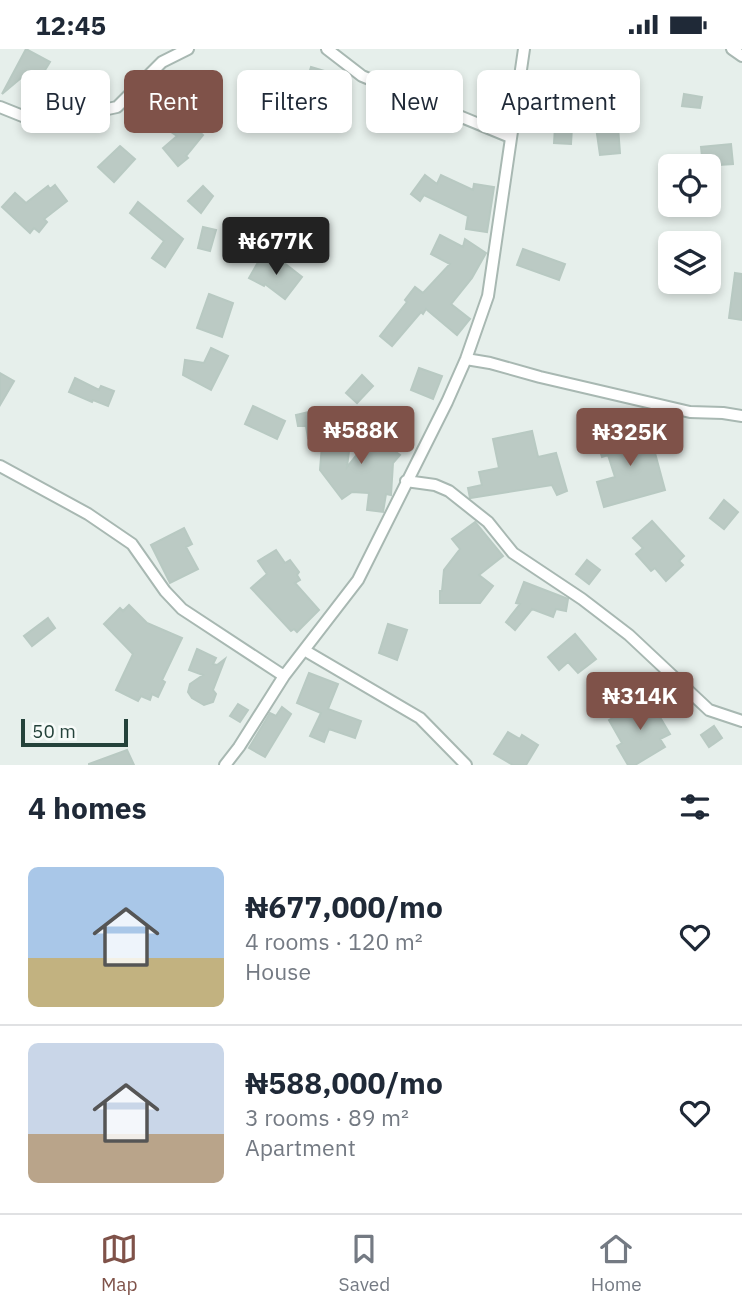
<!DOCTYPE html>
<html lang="en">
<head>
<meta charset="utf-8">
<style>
	body { margin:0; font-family:"IBM Plex Sans",sans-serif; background:#f6f6f7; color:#1f2937; height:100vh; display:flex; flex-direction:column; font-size:26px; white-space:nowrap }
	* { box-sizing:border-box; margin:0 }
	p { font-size:23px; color:#747a83 }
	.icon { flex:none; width:38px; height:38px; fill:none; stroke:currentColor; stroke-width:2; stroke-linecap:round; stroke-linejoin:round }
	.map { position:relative; height:716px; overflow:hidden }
	.drawer { display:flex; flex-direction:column; background:#fff; flex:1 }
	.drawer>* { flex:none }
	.guide { position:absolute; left:21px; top:21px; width:700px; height:63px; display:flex; gap:14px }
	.buttons { position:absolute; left:658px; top:105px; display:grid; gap:14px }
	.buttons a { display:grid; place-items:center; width:63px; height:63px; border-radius:10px; background:#fff; box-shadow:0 4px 10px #0003; font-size:35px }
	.scale { position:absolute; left:21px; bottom:18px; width:107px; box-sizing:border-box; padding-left:7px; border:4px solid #24423a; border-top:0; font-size:19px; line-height:24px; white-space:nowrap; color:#24423a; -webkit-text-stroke:5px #f7fbf9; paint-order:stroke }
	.price { position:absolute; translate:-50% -60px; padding:0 16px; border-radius:7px; background:#7f5249; color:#fff; font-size:23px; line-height:46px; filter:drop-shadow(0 2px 4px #0008) }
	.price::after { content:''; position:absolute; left:50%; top:42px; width:21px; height:16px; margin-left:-10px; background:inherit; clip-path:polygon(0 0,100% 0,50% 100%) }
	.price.on { background:#222; color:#fff }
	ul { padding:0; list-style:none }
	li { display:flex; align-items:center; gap:21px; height:175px; padding:0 28px }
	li+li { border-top:2px solid #e0e1e3 }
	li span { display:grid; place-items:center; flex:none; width:196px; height:140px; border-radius:10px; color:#555 }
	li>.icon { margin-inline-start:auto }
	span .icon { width:84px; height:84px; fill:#fffc; stroke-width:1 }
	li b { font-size:30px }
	h2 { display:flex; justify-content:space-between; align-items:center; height:84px; padding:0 28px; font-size:30px }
	.pill { padding:0 24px; border-radius:10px; background:#fff; box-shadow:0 4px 10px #0003; font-size:24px; line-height:63px }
	.pill.on { background:#7f5249; color:#fff }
	.status { display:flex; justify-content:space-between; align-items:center; height:49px; padding:0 35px; background:#fff; direction:ltr }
	.status svg { height:19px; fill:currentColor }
	.tabs { display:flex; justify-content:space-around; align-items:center; height:98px; border-top:2px solid #e0e1e3; background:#fff; font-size:19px; color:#747a83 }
	.tabs a { display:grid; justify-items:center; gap:4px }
	.tabs .on { color:#7f5249 }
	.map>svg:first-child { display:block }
	.building { fill:#bbcac4; stroke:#b8c9c2; stroke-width:2 }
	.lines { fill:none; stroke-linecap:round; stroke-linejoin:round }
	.street-casing { stroke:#a8b8b2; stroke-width:14 }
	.street { stroke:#fff; stroke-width:10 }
</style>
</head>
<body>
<div class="status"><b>12:45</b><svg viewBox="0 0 49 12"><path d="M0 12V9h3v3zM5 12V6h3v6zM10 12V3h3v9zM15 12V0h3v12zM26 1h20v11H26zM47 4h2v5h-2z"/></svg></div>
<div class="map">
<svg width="742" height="716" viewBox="0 0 742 716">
	<rect width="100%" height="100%" fill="#e6efeb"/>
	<path class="building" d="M26,0L50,13L39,31L27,24L2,45Z
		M311,18L331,24L322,54L302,48Z
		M684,45L702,48L700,59L682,57Z
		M174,60L203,86L186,107L188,109L178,117L163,99L177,87L162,77Z
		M556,62L582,64V66L617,65L620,104L600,106L596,78H572L571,95L554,94Z
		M731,95L733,115L703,117L701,98Z
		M120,97L135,110L114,133L98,118Z
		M425,126L437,135L441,126L473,141L474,135L494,138L487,183L466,180L468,167L424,146L420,152L411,145Z
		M55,136L67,152L44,170L47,173L39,183L34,179L30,184L2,158L15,144L26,154L48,137L50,140Z
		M203,137L213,147L201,164L188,152Z
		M138,153L183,190L165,218L152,209L164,192L130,164Z
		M203,178L216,181L210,202L198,199Z
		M440,186L463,198L465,190L486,204L472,229L451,255L470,270L457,286L426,260L423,265L421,263L392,297L380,287L407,253L405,251L415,238L423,244L450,215L431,205Z
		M523,200L565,215L559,231L517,216Z
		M261,208L280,219L284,214L302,228L285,250L265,235L264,237L249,229Z
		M735,224L742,225V271L729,269Z
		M209,245L233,254L222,288L197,279Z
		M211,299L228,307L211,341L183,326L185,311L204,314Z
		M419,319L442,327L433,350L411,341Z
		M0,324L14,332L0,356Z
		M362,326L373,337L357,354L346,344Z
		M75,329L99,341L101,337L114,342L108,357L93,351L92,353L69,343Z
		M253,357L285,372L277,390L245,375Z
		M313,362L319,386L308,389L306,377H298L296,366Z
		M648,378L665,441L604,458L597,433L615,428L608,406L602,408L597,392Z
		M391,379L406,393L396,403L400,406L393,414L391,446L386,445L383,463L367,461L369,444L352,443L342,450L320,421L323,383L351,386L347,418L373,385L379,390Z
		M532,382L538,408L556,404L567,442L557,446L552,436L470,449L468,439L482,436L479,423L499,419L493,390Z
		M724,451L738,463L724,480L710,469Z
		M652,472L684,507L679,512L683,516L666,532L655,519L651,522L636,505L643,499L633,489Z
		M475,473L503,507L479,526L493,537L480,554H440V542H442L444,521L460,500L452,490Z
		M184,479L192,495L186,498L198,520L170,534L151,496Z
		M276,501L285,514L290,511L299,523L297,526L300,531L295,534L319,561L297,583L294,580L291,582L251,539L267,525L258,512Z
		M587,511L600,521L589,535L576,525Z
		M524,533L568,550L566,562L556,560L553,568L532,560L515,581L506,573L520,555L516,554Z
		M129,556L147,574L182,589L162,631L165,633L158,648L152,645L150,651L141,647L138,652L116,641L133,605L104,575L120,559L123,562Z
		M48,569L55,579L32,597L24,587Z
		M388,575L407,581L397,611L379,604Z
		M575,585L596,610L578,624L568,613L559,621L548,608Z
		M197,600L216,609L213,615L217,616L225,610L213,641L216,645L213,653L204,656L192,649L188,643L190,635L203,626L189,621Z
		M309,624L338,635L328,660L361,672L355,689L329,680L324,693L310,687L321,664L297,654Z
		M648,648L670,685L660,690L665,698L635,716H628L617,697L622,694L609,671Z
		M238,655L248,661L240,673L230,667Z
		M282,658L291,665L265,708L249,699L270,664L276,667Z
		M714,677L722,689L709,698L701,686Z
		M508,683L520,690L522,686L538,696L526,716H513L494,705Z
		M127,701L134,716H89V715Z"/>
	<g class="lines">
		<defs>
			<path id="street" d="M327,0L362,27L510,88
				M732,0L742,7
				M0,58L35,72L75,67L117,58L162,13L188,0
				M466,310L490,314L540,328L690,363L723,364L742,367
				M0,417L88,465L132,495L165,542L182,560L284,627
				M406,432L435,436L449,442L488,473L513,504L582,550L629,586L709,661L742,672
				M304,601L420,669L466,716
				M225,716L239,698L284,627L358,531L447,353L466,310L488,247L524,0"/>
		</defs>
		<use href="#street" class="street-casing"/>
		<use href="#street" class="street"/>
	</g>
</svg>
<div class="buttons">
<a><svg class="icon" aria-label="locate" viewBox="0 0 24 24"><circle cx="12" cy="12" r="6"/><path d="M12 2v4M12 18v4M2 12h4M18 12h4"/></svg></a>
<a><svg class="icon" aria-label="layers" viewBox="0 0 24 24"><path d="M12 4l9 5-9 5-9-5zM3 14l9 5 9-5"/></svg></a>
</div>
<div class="scale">50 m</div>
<b class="price on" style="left:276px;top:228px">₦677K</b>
<b class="price" style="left:361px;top:417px">₦588K</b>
<b class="price" style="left:630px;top:419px">₦325K</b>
<b class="price" style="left:640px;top:683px">₦314K</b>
<div class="guide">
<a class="pill">Buy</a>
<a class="pill on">Rent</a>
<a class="pill">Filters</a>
<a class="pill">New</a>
<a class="pill">Apartment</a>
</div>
</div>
<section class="drawer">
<h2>4 homes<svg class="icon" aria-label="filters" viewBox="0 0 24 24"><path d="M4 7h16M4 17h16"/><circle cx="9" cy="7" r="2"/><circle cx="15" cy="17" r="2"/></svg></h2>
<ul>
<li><span style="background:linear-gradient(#a9c7e8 65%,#c2b280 0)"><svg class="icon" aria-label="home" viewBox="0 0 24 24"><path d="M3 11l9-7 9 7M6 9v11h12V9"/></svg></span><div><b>₦677,000/mo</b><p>4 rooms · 120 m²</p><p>House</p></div><svg class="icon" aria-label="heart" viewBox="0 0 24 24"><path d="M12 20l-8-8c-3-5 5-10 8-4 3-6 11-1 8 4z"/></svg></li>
<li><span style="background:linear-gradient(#c9d6e8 65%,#b9a48a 0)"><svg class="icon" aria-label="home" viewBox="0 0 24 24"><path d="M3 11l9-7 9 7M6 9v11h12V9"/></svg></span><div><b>₦588,000/mo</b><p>3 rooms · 89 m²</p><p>Apartment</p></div><svg class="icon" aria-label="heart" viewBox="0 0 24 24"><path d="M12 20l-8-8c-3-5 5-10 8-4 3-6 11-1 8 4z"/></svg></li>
</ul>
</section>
<nav class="tabs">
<a class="on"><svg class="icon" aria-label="map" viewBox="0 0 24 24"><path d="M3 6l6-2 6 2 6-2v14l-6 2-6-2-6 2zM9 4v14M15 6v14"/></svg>Map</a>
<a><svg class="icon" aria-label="saved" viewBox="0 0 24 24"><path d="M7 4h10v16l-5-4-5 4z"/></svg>Saved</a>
<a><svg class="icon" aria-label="home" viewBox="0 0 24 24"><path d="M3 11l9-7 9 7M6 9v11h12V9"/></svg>Home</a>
</nav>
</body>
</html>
